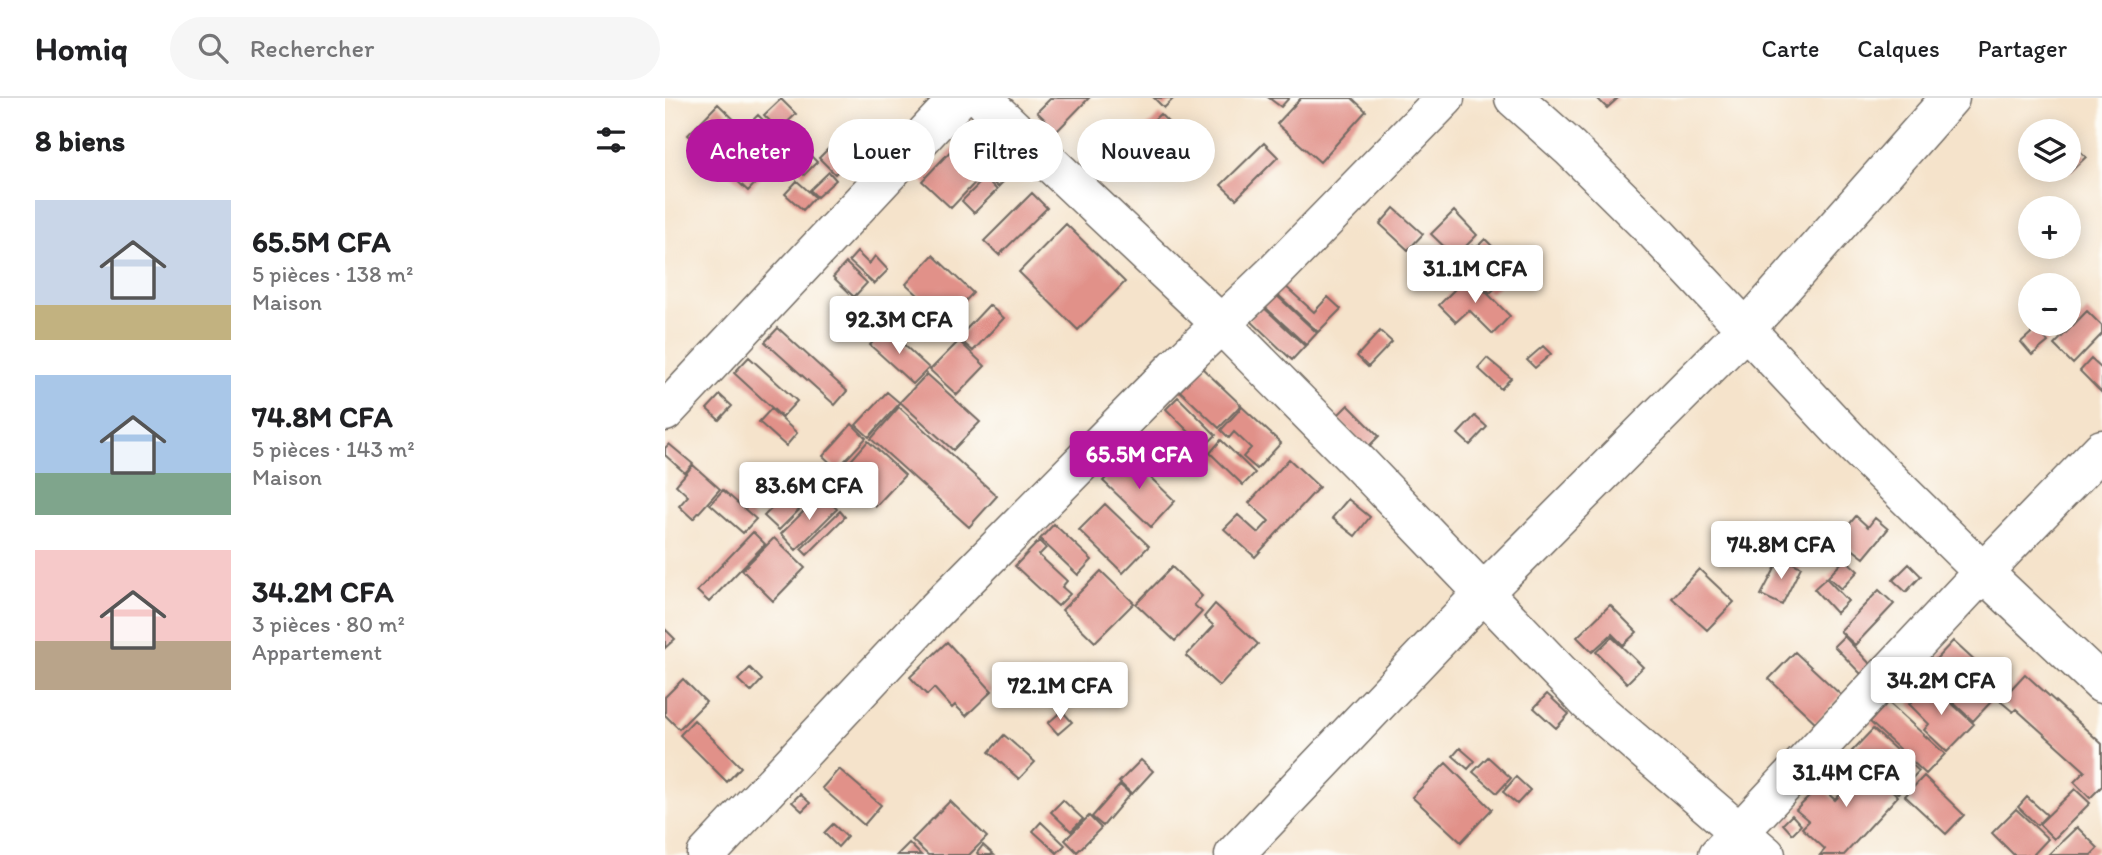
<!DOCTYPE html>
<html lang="fr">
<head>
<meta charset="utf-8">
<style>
	body { margin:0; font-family:Itim,sans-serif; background:#f6f6f6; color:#202124; height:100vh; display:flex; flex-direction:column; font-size:26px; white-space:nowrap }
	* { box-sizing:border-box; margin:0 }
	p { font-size:23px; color:#757577 }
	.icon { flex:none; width:38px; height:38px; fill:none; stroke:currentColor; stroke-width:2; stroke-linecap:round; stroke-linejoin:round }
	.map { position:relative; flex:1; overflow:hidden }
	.details { display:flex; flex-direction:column; background:#fff; width:665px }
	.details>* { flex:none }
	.guide { position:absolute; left:21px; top:21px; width:665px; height:63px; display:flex; gap:14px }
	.fabs { position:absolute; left:1353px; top:21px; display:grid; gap:14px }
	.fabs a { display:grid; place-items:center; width:63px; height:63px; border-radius:50%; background:#fff; box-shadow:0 4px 18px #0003; font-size:35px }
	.price { position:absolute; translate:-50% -60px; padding:0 16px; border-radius:7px; background:#fff; color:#222; font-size:23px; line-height:46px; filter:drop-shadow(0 2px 4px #0008) }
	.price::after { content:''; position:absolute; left:50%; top:42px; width:21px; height:16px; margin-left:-10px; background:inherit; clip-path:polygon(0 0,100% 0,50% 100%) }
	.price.active { background:#b5179e; color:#fff }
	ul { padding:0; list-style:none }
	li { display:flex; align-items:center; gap:21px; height:175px; padding:0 35px }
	li span { display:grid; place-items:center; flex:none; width:196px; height:140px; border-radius:0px; color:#555 }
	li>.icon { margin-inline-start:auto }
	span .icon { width:84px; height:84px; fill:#fffc; stroke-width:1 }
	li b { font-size:30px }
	h2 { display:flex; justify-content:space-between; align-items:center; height:84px; padding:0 35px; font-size:30px }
	.pill { padding:0 24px; border-radius:32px; background:#fff; box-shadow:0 4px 18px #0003; font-size:24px; line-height:63px }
	.pill.active { background:#b5179e; color:#fff }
	header { display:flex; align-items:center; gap:42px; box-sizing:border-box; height:98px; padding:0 35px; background:#fff; border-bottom:2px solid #e0e0e0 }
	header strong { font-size:33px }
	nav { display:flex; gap:38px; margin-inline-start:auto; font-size:24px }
	.search { width:490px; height:63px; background:#f6f6f6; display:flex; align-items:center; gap:18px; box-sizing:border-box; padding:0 24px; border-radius:38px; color:#757577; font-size:26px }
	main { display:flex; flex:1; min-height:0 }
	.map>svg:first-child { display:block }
	.building { fill:#e19189 }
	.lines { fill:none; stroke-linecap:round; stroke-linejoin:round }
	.minor-casing { stroke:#726b63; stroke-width:41 }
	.minor { stroke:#fff; stroke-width:38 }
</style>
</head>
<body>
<header>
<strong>Homiq</strong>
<div class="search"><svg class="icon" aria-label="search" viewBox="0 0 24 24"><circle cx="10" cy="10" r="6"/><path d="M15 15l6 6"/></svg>Rechercher</div>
<nav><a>Carte</a><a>Calques</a><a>Partager</a></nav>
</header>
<main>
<section class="details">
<h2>8 biens<svg class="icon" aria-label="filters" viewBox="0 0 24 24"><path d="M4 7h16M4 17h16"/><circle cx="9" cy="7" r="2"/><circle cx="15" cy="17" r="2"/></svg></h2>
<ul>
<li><span style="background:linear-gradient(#c9d6e8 75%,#c2b280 0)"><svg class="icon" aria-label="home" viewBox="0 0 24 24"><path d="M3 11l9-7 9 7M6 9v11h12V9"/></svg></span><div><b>65.5M CFA</b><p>5 pièces · 138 m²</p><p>Maison</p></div></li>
<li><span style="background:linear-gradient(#a9c7e8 70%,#7fa58c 0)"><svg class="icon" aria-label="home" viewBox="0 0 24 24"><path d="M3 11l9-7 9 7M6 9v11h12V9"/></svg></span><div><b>74.8M CFA</b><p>5 pièces · 143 m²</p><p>Maison</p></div></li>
<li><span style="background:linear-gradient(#f6c9c9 65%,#b9a48a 0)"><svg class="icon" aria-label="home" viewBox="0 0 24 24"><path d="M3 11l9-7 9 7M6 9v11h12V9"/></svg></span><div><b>34.2M CFA</b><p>3 pièces · 80 m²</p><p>Appartement</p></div></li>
</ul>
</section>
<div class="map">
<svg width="1437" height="757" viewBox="0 0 1437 757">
	<rect width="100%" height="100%" fill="#fdfcf7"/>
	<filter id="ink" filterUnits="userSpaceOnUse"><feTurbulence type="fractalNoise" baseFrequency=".0143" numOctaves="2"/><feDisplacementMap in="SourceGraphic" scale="14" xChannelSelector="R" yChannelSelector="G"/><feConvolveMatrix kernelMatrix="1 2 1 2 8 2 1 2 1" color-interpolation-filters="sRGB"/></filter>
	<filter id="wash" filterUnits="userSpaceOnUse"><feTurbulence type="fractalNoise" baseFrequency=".00686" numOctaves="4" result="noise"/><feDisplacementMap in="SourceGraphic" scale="28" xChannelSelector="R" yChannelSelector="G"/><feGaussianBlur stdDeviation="1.57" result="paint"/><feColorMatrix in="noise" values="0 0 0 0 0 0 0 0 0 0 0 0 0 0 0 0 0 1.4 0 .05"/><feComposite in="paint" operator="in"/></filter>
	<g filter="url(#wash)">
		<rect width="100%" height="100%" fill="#f5e3cb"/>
		<g id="blocks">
			<path class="building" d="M386,0H424L392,33L372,14Z
				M489,0H509L499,10Z
				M604,0H624L616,9Z
				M636,0H687L701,13L655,64L612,26Z
				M932,0H953L942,10Z
				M116,1L131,16L114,32L99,17Z
				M53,6L80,32L68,44L100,75L83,93L23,37Z
				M495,16L509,30L461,78L446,63Z
				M93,17L111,35L99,47L81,29Z
				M512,32L524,44L483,84L471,72Z
				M113,36L126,48L118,57L105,44Z
				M1404,42L1421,59L1405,74L1404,72Z
				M294,44L323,71L286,110L257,83Z
				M599,45L613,59L571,101L556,87Z
				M134,46L152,64L139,77L122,59Z
				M165,49L181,65L170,76L154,60Z
				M335,63L347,75L333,89L321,78Z
				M164,74L171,82L152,99L145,92Z
				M320,80L332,92L309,115L297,103Z
				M132,83L150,99L138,112L120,96Z
				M367,95L382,110L334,157L319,143Z
				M729,110L758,136L743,152L715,126Z
				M789,113L812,137L790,159L766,136Z
				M401,126L460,184L413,232L354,174Z
				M820,141L851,172L842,181L811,150Z
				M807,148L840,181L825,195L793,162Z
				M192,154L204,166L210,158L223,172L209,186L184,163Z
				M268,157L308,195L281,223L241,186Z
				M181,165L202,185L189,199L168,179Z
				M804,177L845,218L828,236L804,212L791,224L774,207Z
				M619,187L649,214L663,199L676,211L653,234L611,195Z
				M609,195L652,235L641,247L598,207Z
				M324,207L339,220L308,253L293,240Z
				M597,208L640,248L627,262L584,221Z
				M1422,213L1437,228V236L1408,266L1389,247Z
				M113,230L182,293L170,307L100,244Z
				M221,230L264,270L248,286L205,247Z
				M1372,230L1383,244L1367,257L1356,244Z
				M715,233L727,244L703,269L692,258Z
				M294,243L320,268L292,297L265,272Z
				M878,248L886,256L870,270L862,262Z
				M84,259L132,303L117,319L69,275Z
				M822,260L846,280L836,291L813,270Z
				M1426,261L1437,271V295L1415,273Z
				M536,269L576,307L554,330L514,292Z
				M262,276L315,324L288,352L235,304Z
				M222,294L235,305L204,339L191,327Z
				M55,297L67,308L54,322L42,311Z
				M513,299L551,337L539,349L501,311Z
				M683,307L714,338L702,350L671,319Z
				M234,309L332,398L304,429L206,341Z
				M577,309L616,345L592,371L578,359L586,350L569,334L564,340L556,332Z
				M106,311L132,335L121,348L94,324Z
				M810,318L822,329L805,347L793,336Z
				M187,326L201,340L172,371L158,358Z
				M556,342L590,375L578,387L545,355Z
				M203,343L240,377L211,408L175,375Z
				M4,346L28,366L20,375L0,357V350Z
				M463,358L510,403L486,429L438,383Z
				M624,361L654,389L590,459L559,431L573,417L593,435L604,423L584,405Z
				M28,367L55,391L28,421L14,408L23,398L11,387Z
				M127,390L141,405L114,432L99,418Z
				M58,392L91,421L78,435L45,406Z
				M156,396L172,411L131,452L116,436Z
				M683,401L705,419L690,438L667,420Z
				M440,406L484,448L458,475L414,432Z
				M175,413L180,419L142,457L136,451Z
				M1191,418L1203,429L1210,420L1223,431L1199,460L1173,440Z
				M389,426L427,462L413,477L375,441Z
				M88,434L100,446L44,504L32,493Z
				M109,440L140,470L108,503L77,472Z
				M374,443L381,450L374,457L402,483L397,489L405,496L393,508L350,468Z
				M1116,459L1136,469L1117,507L1096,497Z
				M1180,461L1193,473L1176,491L1163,479Z
				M1244,466L1256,478L1241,494L1228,482Z
				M507,469L537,498L529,507L537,514L510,543L471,506Z
				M1034,471L1069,504L1042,532L1007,500Z
				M436,473L469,505L430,544L397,512Z
				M1161,480L1183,503L1171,515L1149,491Z
				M1214,492L1229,506L1190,547L1175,533Z
				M550,506L593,546L554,588L521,558L549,528L539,519Z
				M945,507L972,534L958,547L947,536L927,554L912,539Z
				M0,531L10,541L0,550Z
				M1179,538L1206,567L1196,576L1169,548Z
				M947,539L978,569L962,585L931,554Z
				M1288,543L1339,590L1308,623L1257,576Z
				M282,544L327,593L301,618L290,607L287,610L269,590L262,597L245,579Z
				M1130,554L1176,597L1151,625L1104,581Z
				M85,570L97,582L86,594L73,582Z
				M1360,576L1437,646V688L1425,700L1409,684L1420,673L1351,611L1348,614L1335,603Z
				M18,581L41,604L14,631L0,617V599Z
				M1265,585L1309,626L1282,654L1259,632L1264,626L1244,606Z
				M882,596L904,616L891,630L869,610Z
				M1223,604L1280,656L1261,676L1205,624Z
				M397,613L407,624L393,636L383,625Z
				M29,622L76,669L62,684L15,637Z
				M1208,631L1254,673L1233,695L1187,653Z
				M339,637L370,664L354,681L324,654Z
				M795,650L810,663L803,671L788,658Z
				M1186,656L1233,698L1179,757H1155L1160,751L1137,730L1144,723L1131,712L1155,688L1170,702L1185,686L1171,672Z
				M823,659L846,680L832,695L808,674Z
				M476,662L488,673L467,696L454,684Z
				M781,665L827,711L796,744L747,699Z
				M174,671L216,707L199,727L157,690Z
				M1259,678L1299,717L1281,736L1240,698Z
				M851,679L865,692L852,706L838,694Z
				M455,687L465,696L438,728L427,719Z
				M1410,691L1425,705L1389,741L1374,726Z
				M135,696L145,705L137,713L127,704Z
				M1362,699L1382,717L1372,727L1353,709Z
				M398,702L418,721L406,733L386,714Z
				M285,703L322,739L304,757H263L247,742Z
				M1351,711L1383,741L1368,757H1349L1327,735Z
				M1127,717L1136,727L1127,736L1118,726Z
				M424,718L436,730L412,754L400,742Z
				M376,724L400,747L392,755L368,733Z
				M168,726L182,739L173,749L159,735Z
				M1412,729L1433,750L1426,757H1383Z
				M244,745L256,757H232Z
				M318,747L329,757H314L312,755Z"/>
		</g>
	</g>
	<g filter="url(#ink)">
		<use href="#blocks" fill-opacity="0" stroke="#726b63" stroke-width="2"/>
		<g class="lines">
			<defs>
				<path id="minor" d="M316,0L557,227L696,367L923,604L1101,757
					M849,0L905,50L991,135L1190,348L1318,474L1437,586
					M0,314L294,0
					M41,757L266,517L511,269L608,176L780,0
					M569,757L819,494L1080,232L1285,0
					M1053,757L1318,474L1437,351"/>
			</defs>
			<use href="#minor" class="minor-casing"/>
			<use href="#minor" class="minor"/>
		</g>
	</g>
</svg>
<div class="fabs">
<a><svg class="icon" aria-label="layers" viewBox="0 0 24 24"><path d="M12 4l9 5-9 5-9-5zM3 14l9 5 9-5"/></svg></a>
<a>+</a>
<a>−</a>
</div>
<b class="price" style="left:810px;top:207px">31.1M CFA</b>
<b class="price" style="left:234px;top:258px">92.3M CFA</b>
<b class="price active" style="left:474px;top:393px">65.5M CFA</b>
<b class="price" style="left:144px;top:424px">83.6M CFA</b>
<b class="price" style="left:1116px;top:483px">74.8M CFA</b>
<b class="price" style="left:1276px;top:619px">34.2M CFA</b>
<b class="price" style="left:395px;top:624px">72.1M CFA</b>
<b class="price" style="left:1181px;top:711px">31.4M CFA</b>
<div class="guide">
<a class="pill active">Acheter</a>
<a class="pill">Louer</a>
<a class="pill">Filtres</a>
<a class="pill">Nouveau</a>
</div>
</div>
</main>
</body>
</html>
